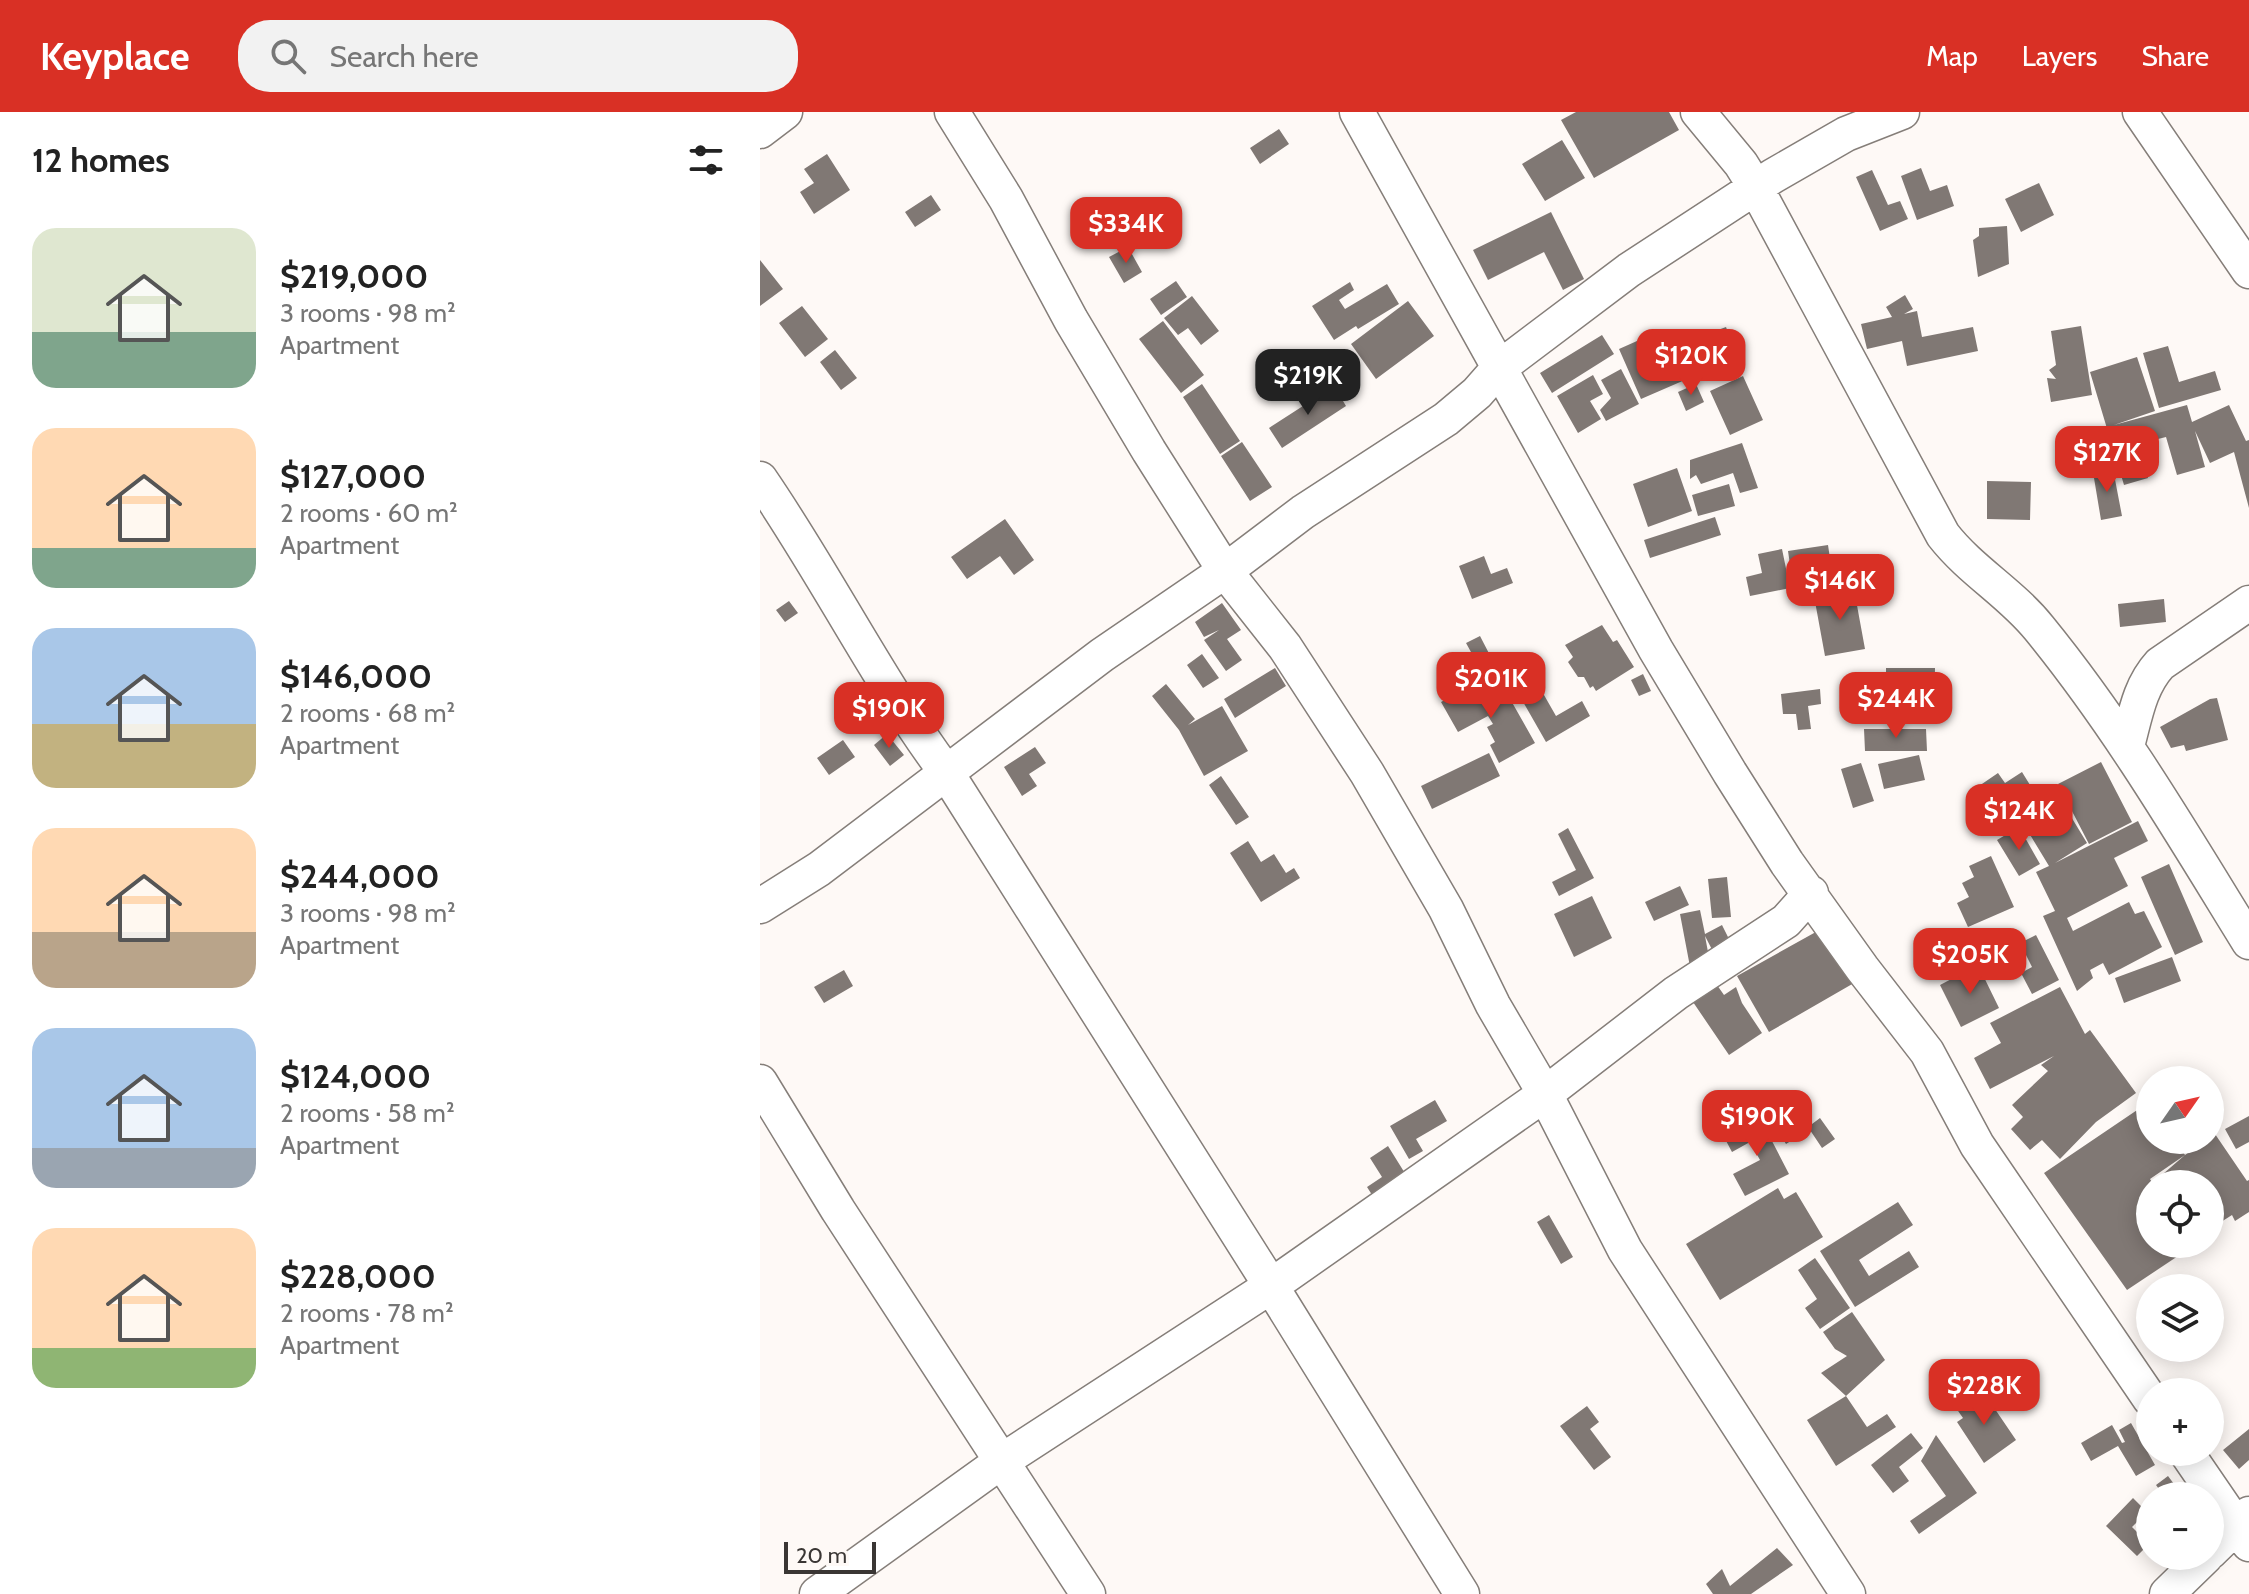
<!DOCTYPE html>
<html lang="en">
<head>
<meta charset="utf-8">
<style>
	body { margin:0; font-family:Cabin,sans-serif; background:#f2f2f2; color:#222; height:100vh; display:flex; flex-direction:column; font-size:30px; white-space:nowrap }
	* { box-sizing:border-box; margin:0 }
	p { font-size:26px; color:#767676 }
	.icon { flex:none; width:44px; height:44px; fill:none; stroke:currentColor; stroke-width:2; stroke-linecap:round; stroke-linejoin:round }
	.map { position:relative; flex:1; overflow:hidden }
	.side { display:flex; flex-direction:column; background:#fff; width:760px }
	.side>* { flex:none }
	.needle { width:52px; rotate:56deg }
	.tools { position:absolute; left:1376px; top:954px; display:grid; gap:16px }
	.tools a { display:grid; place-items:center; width:88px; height:88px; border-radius:50%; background:#fff; box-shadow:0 4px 20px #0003; font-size:40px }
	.scale { position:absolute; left:24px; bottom:20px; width:92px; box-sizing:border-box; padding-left:8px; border:4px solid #3a3634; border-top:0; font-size:22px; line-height:28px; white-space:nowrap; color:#3a3634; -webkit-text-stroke:6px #fef9f6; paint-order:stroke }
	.price { position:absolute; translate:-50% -68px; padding:0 18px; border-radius:16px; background:#d93025; color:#fff; font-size:26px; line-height:52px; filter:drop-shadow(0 2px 4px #0008) }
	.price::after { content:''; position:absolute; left:50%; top:48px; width:24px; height:18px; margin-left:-12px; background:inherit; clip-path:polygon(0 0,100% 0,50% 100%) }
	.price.active { background:#222; color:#fff }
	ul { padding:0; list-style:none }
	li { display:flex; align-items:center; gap:24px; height:200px; padding:0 32px }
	li span { display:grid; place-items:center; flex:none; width:224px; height:160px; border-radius:24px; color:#555 }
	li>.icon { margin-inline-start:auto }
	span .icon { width:96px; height:96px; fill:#fffc; stroke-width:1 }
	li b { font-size:34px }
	h2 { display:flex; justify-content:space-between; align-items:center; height:96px; padding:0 32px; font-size:34px }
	header { display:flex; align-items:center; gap:48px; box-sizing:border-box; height:112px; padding:0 40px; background:#d93025; color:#fff }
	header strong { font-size:38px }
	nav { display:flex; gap:44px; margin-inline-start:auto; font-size:28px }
	.search { width:560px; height:72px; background:#f2f2f2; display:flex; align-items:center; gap:20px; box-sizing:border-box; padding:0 28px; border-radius:32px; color:#767676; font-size:30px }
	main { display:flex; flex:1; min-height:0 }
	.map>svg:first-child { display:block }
	.building { fill:#807874 }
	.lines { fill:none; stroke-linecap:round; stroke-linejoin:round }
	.street-casing { stroke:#857e79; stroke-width:37 }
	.street { stroke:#fff; stroke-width:34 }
</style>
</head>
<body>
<header>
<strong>Keyplace</strong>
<div class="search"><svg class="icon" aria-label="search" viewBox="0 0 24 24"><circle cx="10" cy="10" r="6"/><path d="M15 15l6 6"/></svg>Search here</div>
<nav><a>Map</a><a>Layers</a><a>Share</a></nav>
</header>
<main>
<section class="side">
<h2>12 homes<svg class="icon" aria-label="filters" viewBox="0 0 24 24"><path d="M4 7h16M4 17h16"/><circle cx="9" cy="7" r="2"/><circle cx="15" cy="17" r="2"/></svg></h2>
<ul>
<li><span style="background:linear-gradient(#dfe7d0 65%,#7fa58c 0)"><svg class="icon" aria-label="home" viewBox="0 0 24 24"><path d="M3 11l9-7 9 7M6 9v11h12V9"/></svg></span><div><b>$219,000</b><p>3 rooms · 98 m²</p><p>Apartment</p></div></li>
<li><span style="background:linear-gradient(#ffd9b3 75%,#7fa58c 0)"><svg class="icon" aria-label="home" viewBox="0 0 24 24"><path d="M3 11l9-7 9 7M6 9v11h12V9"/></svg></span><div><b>$127,000</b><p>2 rooms · 60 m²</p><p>Apartment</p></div></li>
<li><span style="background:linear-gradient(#a9c7e8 60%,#c2b280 0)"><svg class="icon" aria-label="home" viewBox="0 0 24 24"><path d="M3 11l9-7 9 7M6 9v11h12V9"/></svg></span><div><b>$146,000</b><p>2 rooms · 68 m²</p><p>Apartment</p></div></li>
<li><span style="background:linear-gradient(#ffd9b3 65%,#b9a48a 0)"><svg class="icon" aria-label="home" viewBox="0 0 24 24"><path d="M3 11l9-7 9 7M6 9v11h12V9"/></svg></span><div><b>$244,000</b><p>3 rooms · 98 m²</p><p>Apartment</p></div></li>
<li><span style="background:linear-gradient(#a9c7e8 75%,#9aa5b1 0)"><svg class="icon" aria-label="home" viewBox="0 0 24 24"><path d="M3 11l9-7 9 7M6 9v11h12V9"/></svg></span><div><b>$124,000</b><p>2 rooms · 58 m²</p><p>Apartment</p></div></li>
<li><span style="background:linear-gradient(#ffd9b3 75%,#8fb573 0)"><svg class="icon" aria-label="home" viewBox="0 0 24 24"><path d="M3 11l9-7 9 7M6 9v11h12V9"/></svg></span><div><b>$228,000</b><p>2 rooms · 78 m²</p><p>Apartment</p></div></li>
</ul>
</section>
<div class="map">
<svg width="1489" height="1482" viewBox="0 0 1489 1482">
	<rect width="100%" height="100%" fill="#fef9f6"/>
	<path class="building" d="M816,0H909L919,18L834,66L801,8Z
		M519,17L529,32L500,52L490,36Z
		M802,28L825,66L785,89L762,52Z
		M67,42L90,78L54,102L40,80L54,71L44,57Z
		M1161,56L1170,79L1187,73L1194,94L1157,108L1141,64Z
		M1112,58L1128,93L1140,89L1148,107L1120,119L1096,65Z
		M1279,71L1294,103L1261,120L1245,87Z
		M171,83L181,98L155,115L145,100Z
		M791,100L824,167L803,178L784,140L728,168L713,138Z
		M1247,114L1249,152L1218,165L1213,128L1219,124V116Z
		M368,135L382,160L364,171L349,145Z
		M0,148L23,177L0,194Z
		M416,169L427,185L401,203L390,187Z
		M590,170L594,178L579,188L585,197L627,172L639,192L598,217L596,214L574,228L552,194Z
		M1145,183L1153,197L1144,202L1157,199L1162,225L1213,215L1218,239L1147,254L1142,229L1107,237L1101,212L1132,205L1126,195Z
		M432,184L459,219L441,233L428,216L418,223L404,206Z
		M648,189L674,224L616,267L591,232Z
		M42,194L68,227L45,245L19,211Z
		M403,209L444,263L421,281L379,227Z
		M1321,214L1332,283L1291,290L1287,266L1296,267L1289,258L1296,253L1291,219Z
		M966,215L978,248L943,261L931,228Z
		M842,223L854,242L792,281L780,261Z
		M886,225L896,236L917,227L934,264L881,287L859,237Z
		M1408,234L1419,270L1455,259L1461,278L1399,296L1383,241Z
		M75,238L97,266L81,278L60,250Z
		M1377,245L1395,299L1354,313L1427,293L1432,310L1469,293L1486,329L1489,328V396L1474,340L1450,351L1435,319L1445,355L1417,363L1406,325L1378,332L1388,366L1364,373L1330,260Z
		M861,257L879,292L846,309L840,298L851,286L841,268Z
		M833,263L843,282L830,289L841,307L818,321L797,284Z
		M983,264L1003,308L970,323L950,279Z
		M442,272L480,329L460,342L423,285Z
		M936,272L944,290L926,299L918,280Z
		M574,274L586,294L522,336L509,316Z
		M482,330L512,375L490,389L461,344Z
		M982,331L998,376L980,381L973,361L941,372L936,363L930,367V348Z
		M917,356L932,399L888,415L873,372Z
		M1353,357L1362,404L1341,408L1333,360Z
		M1227,369L1271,370L1270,408L1227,407Z
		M969,372L975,394L938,404L932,383Z
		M955,405L961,423L890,446L884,428Z
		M245,407L274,448L254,463L240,444L207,467L191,445Z
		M1068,433L1073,467L1033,473L1028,439Z
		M1022,437L1030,476L990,484L986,465L1002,461L998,442Z
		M724,444L731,462L747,456L753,471L712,487L699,454Z
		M1094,477L1105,537L1065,544L1054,484Z
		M1404,487L1406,510L1360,515L1358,492Z
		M29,489L38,501L25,510L16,498Z
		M462,491L481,518L467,527L482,548L466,559L444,528L459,518L444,525L435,510Z
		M842,513L853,530L857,528L874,555L836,579L833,574L830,576L824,565H818L808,550L813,545L805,533Z
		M720,524L735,553L722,560L706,531Z
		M442,542L459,566L443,576L427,553Z
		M515,556L526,574L475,606L464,587Z
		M1126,556H1175L1174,605L1126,604Z
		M772,562L796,604L822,589L830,604L786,630L758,581L767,576L762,568Z
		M883,562L891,579L879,584L871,568Z
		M406,572L435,607L428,613L462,594L488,639L444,664L419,618L392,584Z
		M715,572L721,592L745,578L775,631L739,651L730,633L735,630L727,615L733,612L728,604L698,620L681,590Z
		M1060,577L1061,592L1048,594L1051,617L1038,618L1036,602H1023L1021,582Z
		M1457,586L1468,628L1426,639L1424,633L1411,636L1400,615L1450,587Z
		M1104,617H1166L1167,639H1105Z
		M127,622L144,643L130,654L114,633Z
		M83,628L95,645L69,663L57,646Z
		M275,635L286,651L269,662L277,674L262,684L244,655Z
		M729,641L740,664L672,697L661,674Z
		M1159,643L1165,668L1124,677L1118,652Z
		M1341,650L1372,710L1329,732L1298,672Z
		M1101,651L1114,689L1093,696L1081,657Z
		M1262,660L1275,681L1239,705L1219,674L1238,661L1245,671Z
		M461,664L489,705L476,713L449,673Z
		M1293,675L1327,731L1295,751L1378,709L1388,729L1354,746L1368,774L1307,806L1313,819L1369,790L1375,802L1384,799L1402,835L1349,863L1343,851L1330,858L1333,866L1317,879L1283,804L1295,799L1276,760L1289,754L1255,698Z
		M1259,715L1280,752L1259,764L1237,728Z
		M808,716L834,766L799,784L792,770L816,758L798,722Z
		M488,729L501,750L514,742L526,761L534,756L540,766L501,790L470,741Z
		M1231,744L1254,795L1208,815L1197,791L1209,785L1202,771L1214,765L1209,754Z
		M1409,752L1443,830L1415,843L1381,765Z
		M967,765L971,805L952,806L948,767Z
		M920,774L929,793L894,809L885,790Z
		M832,784L852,826L814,845L794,802Z
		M940,798L945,822L962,813L968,825H983L961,855L945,824L951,856L931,860L920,802Z
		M1063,816L1094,871L1009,920L977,864Z
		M1276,823L1299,868L1272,882L1261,861L1272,855L1260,831Z
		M1412,845L1421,869L1364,891L1355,866Z
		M1218,853L1239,896L1201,915L1180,873Z
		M84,858L93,874L64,891L54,875Z
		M957,873L964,883L976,875L982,891L1002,921L969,943L933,890Z
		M1300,875L1325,922L1330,918L1376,981L1336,1010L1300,1047L1282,1028L1270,1038L1251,1017L1263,1005L1252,993L1288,959L1281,953L1294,944L1230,977L1214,946L1241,931L1230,911Z
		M675,988L687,1009L656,1027L663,1039L649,1047L630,1014Z
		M1389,990L1390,1028H1415L1425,1043L1455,1022L1487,1069L1489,1068V1100L1475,1109L1472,1103L1450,1117V1072H1399L1396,1068L1425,1043L1390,1067L1393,1072H1390V1132H1436L1367,1178L1284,1061Z
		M1034,1002L1045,1020L1026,1032L1015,1014Z
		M1489,1004V1030L1476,1037L1465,1017Z
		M1000,1006L1029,1062L985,1084L973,1062L1000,1048L990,1030L972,1040L964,1025Z
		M1060,1006L1075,1027L1062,1036L1048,1015Z
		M628,1034L656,1079L623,1100L607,1075L622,1065L610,1046Z
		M1018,1076L1024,1087L1036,1080L1063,1125L960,1188L926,1132Z
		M1138,1090L1153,1113L1099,1148L1109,1164L1149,1139L1159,1155L1095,1195L1060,1139Z
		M789,1103L813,1145L801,1152L777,1110Z
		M1055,1146L1090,1196L1060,1217L1045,1196L1057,1187L1038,1158Z
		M1092,1200L1125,1248L1086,1284L1061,1261L1087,1244L1075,1237L1063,1220Z
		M1222,1278L1256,1328L1224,1351L1197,1310L1203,1306L1196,1296Z
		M1086,1284L1107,1315L1127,1302L1136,1315L1076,1354L1047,1308Z
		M827,1294L839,1310L830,1317L851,1345L834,1358L800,1314Z
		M1371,1311L1395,1353L1376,1364L1358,1334L1331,1349L1321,1331L1352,1313L1362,1331L1365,1330L1359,1318Z
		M1489,1317V1348L1479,1357L1463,1338Z
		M1151,1321L1163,1336L1139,1355L1149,1369L1133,1381L1111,1353Z
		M1176,1323L1217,1381L1159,1422L1150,1409L1186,1384L1161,1349Z
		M1408,1364L1423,1384H1404L1396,1373Z
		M1373,1386L1387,1400L1372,1415L1389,1432L1377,1444L1346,1414Z
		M1017,1436L1033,1453L991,1482H953L946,1472L962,1457L970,1474Z"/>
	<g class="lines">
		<defs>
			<path id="street" d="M192,0L246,87L311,208L389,339L465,459L525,535L607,661L686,797L733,893L785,982L865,1138L1088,1482
				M597,0L896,538L970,661L1027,751L1102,856L1167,940L1217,1033L1390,1287
				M938,0L981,52L996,76L1183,423C1211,459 1251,481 1279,516C1359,614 1423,723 1489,830
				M1380,0L1489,159
				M0,19L25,0
				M0,367C66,463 117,567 186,660L511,1174L702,1482
				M1367,634C1375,605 1379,575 1400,552L1489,491
				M0,794L59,757L342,543L465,459L543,400L686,307L717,281L739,256L869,158L1013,64L1086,22L1142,0
				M0,970L78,1098L328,1482
				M1426,1340L1489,1432
				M1450,1440L1489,1402
				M57,1482L242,1349L511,1174L785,982L916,881L1026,809L1051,781
				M1407,1482L1446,1444"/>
		</defs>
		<use href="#street" class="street-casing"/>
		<use href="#street" class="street"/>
	</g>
</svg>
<div class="tools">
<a><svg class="needle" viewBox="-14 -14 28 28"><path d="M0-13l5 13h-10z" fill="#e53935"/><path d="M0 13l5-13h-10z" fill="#767676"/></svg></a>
<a><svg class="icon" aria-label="locate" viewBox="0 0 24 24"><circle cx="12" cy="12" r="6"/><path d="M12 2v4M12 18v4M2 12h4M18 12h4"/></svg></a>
<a><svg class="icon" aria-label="layers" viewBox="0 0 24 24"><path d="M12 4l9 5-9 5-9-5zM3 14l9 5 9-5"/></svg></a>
<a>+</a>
<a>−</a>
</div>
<div class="scale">20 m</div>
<b class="price" style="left:366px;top:153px">$334K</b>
<b class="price" style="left:931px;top:285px">$120K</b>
<b class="price active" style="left:548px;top:305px">$219K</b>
<b class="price" style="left:1347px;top:382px">$127K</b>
<b class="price" style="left:1080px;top:510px">$146K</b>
<b class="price" style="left:731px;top:608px">$201K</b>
<b class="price" style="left:1136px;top:628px">$244K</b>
<b class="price" style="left:129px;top:638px">$190K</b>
<b class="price" style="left:1259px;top:740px">$124K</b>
<b class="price" style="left:1210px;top:884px">$205K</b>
<b class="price" style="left:997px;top:1046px">$190K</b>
<b class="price" style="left:1224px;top:1315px">$228K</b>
</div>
</main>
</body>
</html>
